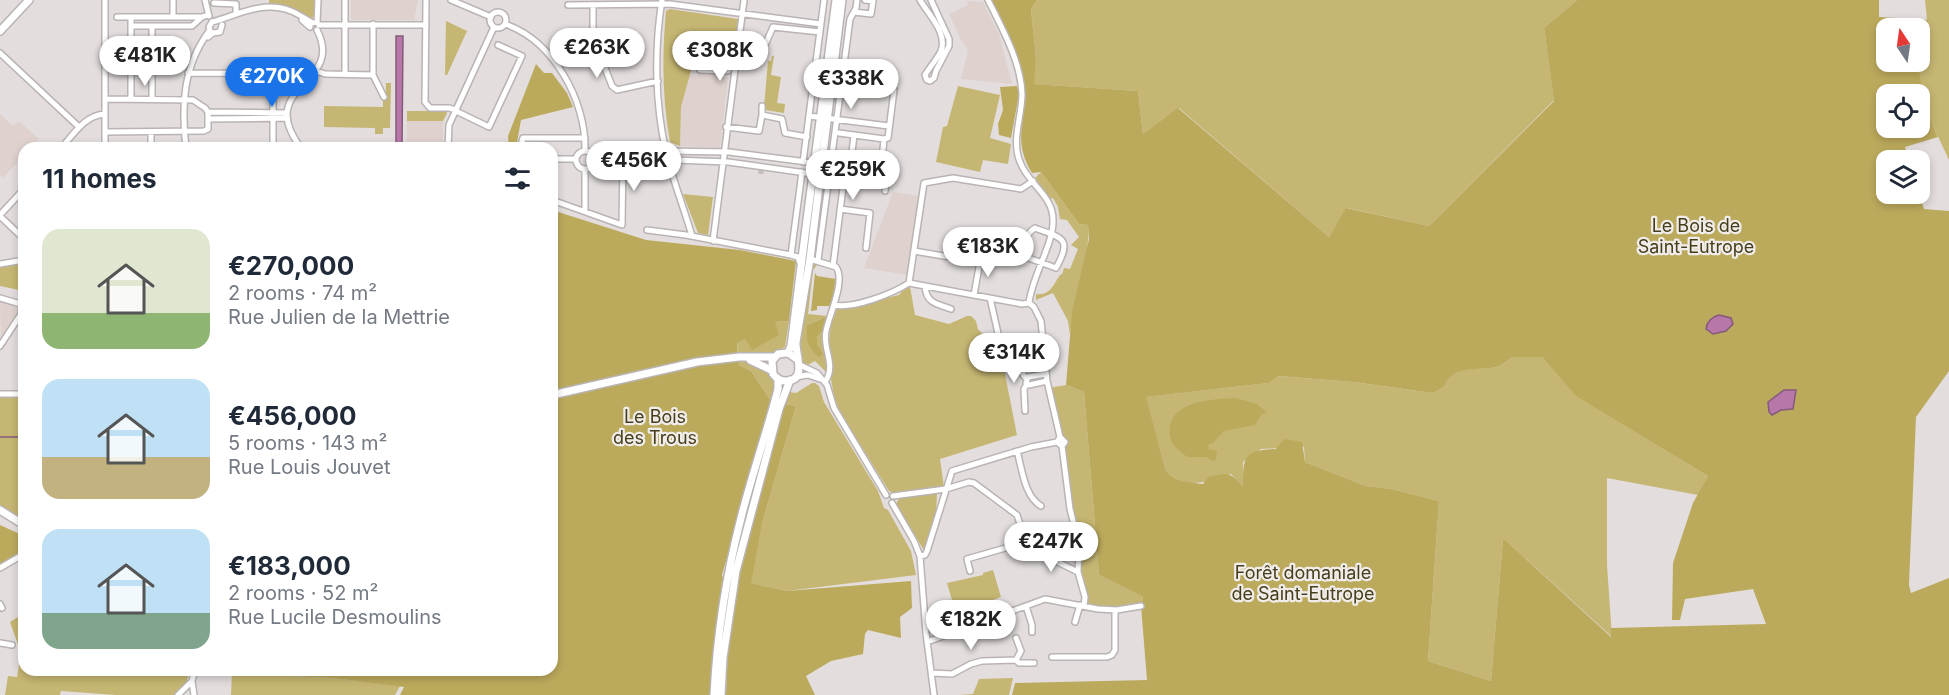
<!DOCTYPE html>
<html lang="en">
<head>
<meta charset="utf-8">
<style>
	body { margin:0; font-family:Inter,sans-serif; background:#f2f2f3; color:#1f2937; height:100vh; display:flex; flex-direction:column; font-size:22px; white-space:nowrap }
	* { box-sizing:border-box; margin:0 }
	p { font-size:20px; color:#747a83 }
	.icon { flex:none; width:33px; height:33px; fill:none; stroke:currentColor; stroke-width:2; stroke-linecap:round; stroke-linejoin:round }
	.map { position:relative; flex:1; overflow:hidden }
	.side { position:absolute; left:18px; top:142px; width:540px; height:534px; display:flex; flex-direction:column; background:#fff; border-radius:18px; box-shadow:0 3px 9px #0003 }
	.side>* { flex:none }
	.needle { width:39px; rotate:347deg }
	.fabs { position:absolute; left:1876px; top:18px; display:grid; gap:12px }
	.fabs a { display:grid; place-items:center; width:54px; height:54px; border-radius:12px; background:#fff; box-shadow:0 3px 9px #0003; font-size:30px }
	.price { position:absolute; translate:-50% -51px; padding:0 14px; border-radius:21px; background:#fff; color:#222; font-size:20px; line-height:39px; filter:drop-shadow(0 2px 3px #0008) }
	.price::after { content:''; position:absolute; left:50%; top:36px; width:18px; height:14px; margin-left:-9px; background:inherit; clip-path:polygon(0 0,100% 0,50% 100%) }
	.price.on { background:#1a73e8; color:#fff }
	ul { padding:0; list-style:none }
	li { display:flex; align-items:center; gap:18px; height:150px; padding:0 24px }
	li span { display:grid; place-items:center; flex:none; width:168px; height:120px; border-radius:18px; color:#555 }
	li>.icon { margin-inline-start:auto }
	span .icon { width:72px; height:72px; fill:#fffc; stroke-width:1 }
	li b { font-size:26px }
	h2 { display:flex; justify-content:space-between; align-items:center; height:72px; padding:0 24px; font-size:26px }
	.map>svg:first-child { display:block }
	.built { fill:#ded1ce }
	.green { fill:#c6b673 }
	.forest { fill:#bcaa5c; fill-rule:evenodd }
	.water { fill:#b778a9; stroke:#85597b; stroke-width:1.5 }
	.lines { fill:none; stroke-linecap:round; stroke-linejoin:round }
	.stream { stroke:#85597b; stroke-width:1.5 }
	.minor-tunnel { stroke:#c4bfbe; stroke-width:5; stroke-dasharray:5 2.5; stroke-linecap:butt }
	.minor-casing { stroke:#b9b4b3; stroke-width:8 }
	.major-casing { stroke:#b9b4b3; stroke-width:10 }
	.minor { stroke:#fff; stroke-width:5 }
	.major { stroke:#fff; stroke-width:7 }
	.labels { text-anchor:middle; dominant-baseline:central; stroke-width:4.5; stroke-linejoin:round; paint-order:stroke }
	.park-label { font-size:18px; fill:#463e1b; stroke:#f0ecea }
</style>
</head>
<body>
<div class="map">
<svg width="1949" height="695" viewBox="0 0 1949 695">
	<rect width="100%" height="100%" fill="#e3dedd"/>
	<path class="built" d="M351,0H418L414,20H351Z
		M966,1L983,2L999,34L1012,84L961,79L968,50L962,42L949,14L968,5Z
		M699,73H716V76L728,78L720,148L680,146L681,107L689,75L697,77Z
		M0,114L13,126L19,121L39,139L31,148H24V155L3,178L0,175Z
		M407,121H443V145H432V148H407Z
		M893,192L919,196L907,275L864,268Z
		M0,302L17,307L19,310L1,338Z"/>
	<path class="green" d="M269,0H315V17L310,18L294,9L269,4Z
		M1037,0H1577L1544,28L1554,100L1429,226L1347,208L1329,237L1179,108L1143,134L1138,91L1033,84L1036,58L1031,9Z
		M1925,0H1949V160L1927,113L1920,87L1919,62L1927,20Z
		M670,9L738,19L735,49H731L729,62L724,69L715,67L714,70L692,67L681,107L680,146L670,142C662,98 662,55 666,11Z
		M446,21L467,31L447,75H445Z
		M772,56H774L771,75L781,77L777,103L785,104L784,113L765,110L764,107L768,61H771Z
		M386,83H391L390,128H383V134H375V128L324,127V106L383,107V99H386Z
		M958,86L1000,95L990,138L1011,144L1008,164L983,160L980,172L936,162L943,127L947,126Z
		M407,111H446L447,113L443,121H407Z
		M1041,172L1079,224L1088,225C1091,256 1073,301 1070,335L1068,321L1053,293L1036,300V294C1050,296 1053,285 1060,275L1062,274L1064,268L1070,269L1078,249L1071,245L1079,237L1067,220L1060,219L1058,207L1053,198L1050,199L1035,178Z
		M683,194L713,197L708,235L698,233Z
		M813,261L818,264L813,270L808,314L828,316L807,325L817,345V337L823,331L822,340L828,369L826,372L815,361L806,366L803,365L799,354L811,263Z
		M24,262V291L0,286V266Z
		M910,287L915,315L949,324L967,316H971L976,321L978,329L1001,354L1017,435L940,459L944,487L893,493L889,491L840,412L834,397L831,379L833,369L829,341L831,325L837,309L899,295L903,290Z
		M789,321L785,347C771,357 756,355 739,356L737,343L745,338L752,349L775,322Z
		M1513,357H1542L1577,396L1708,476L1698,495L1607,478V565L1612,637L1503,538L1491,681L1428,661L1439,501L1392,489L1366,486L1305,462L1304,447L1261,449L1243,462V486L1231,474C1210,481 1179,493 1165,468L1145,397L1269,383L1279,376L1353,382L1433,393L1444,387C1453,362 1475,372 1496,367C1502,366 1507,360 1513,357Z
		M739,360C752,363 777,369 775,387C775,391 772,397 771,401L751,371L739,365Z
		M812,383H815L819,386L824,402L878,491L884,508L888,510L911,551L916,575L787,591L750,583L763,520L796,406L785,404L789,392L796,393Z
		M1066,385L1084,392L1099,575L1143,597L1141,606L1117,610L1084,606L1080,561L1070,509L1063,438L1048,388Z
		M0,397H24V519L0,505Z
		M937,493L936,513L925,552L896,504L900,497Z
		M993,570L1001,597L985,603L983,600L954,607L947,583L983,575V573Z
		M24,613V670L190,671L186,683L175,695H116L61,691L60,695H5L8,676L17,677L21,653L10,622Z
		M211,671H289V676L332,678L400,686L395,695H231L232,672Z
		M1013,678L1009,695H960L973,694L979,679Z"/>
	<path class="forest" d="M990,0H1037L1031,9L1036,58L1034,84L1138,91L1143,134L1178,108L1329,237L1346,208L1429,226L1554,101L1544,28L1577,0H1879V17L1928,20L1920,52V28H1887V62H1919C1920,89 1926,112 1938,137L1905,147L1909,160H1887V194H1919L1924,209L1949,211V371L1916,417L1909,585L1911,593L1949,578V695H1012L1015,683L1147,680L1141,606L1143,597L1099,575L1084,392L1066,385L1072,312L1089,239L1088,225L1079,224L1041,172L1032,173C1009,135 1031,116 1022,82C1015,55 1001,26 990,0ZM1887,94H1920V128H1887ZM1513,357H1542L1576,396L1708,476L1693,503L1673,563L1672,620H1680L1685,599L1753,589L1766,624L1611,628V637L1503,538L1491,681L1428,661L1439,501L1392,489L1366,486L1305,462L1302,442L1284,439L1276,449C1244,450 1243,456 1243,486C1229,471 1227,473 1208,477L1203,484C1187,482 1173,483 1165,468L1146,397L1269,383L1279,376L1353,382L1433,393L1444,387C1453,363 1476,372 1496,367C1502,366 1507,360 1513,357Z
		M536,64L544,73H552L567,93L573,107L521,120L516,148H509L508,136Z
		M1017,86L1019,94L1011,138L999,135L998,124L1003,110L1000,87Z
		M552,210L646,240L740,250L796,261L789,321L775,322L779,335L752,350L745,339L737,343L739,365L751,371L771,401L722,575L724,581C714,617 714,658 712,695H400L404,687L332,678L289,676V670H552Z
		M815,273L817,276L836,279L831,306H817V310L811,311Z
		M828,316L823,331L817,337V345L823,354L819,357C807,347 806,340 807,325Z
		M1235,398L1257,404L1267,413L1261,415L1255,425L1224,431L1213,443L1208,445L1209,449L1217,451L1216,460L1212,461L1207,457H1187C1183,453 1176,449 1173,444C1170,439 1169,431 1170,426C1175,400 1215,399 1235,398Z
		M785,404L796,406L763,520L751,583L787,591L911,581L912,608L900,617L901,638L868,630L865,634L863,654L831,661L806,676L815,695H726C727,647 733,597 744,550C755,501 772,452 785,404Z
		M0,525L24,536V550L0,565Z"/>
	<path class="water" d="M396,36H403L402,148H396Z
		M1719,315L1731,318L1733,324L1726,331L1713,334L1706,329C1707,321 1711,317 1719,315Z
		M1784,390H1796L1793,409L1781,410L1772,415L1769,412L1768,402Z"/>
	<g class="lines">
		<path class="stream" d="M0,437H24"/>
		<path class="minor-tunnel" d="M761,174V170"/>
		<defs>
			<path id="minor" d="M105,0V148
				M173,0V17
				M205,0L209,16
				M345,0V74
				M426,0L425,102L430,108H449L456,110
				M451,0L491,17
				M662,0C654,49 655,104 666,152C673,181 684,208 692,236
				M920,0C928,14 948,33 941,51C937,59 930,67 925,75L927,80L930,81L934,78L936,71L949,46V39L931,0
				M988,0C1002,28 1021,62 1022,94C1022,117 1011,140 1020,162C1028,184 1053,195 1053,220C1054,243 1032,276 1029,303L1034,307L1041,321L1047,381L1060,437L1065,442L1062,446L1057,442L1060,437
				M214,3L236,4V13
				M568,5L670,4L821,24
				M593,5V29L602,52L603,63L612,86L617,90L658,81
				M854,12L871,14L873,1L865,0
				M490 20a8 8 0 1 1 16 0a8 8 0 1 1-16 0Z
				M117,17H202L208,15
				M302,20L310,27
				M212,22C238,15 262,0 291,11C299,14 305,19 313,23
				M317,23L318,0
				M373,24V75L384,97
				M505,24C554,41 586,101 585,150
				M319,25H426
				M131,26H192L202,17
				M208,37L213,33L220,32L222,25
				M738,43L765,45L773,27L820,32
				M0,53L79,127
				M700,70L728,71L730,67L735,66
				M316,71L325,74L373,75
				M188,73L302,74L310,77
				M273,74V148
				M813,81L842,85
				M131,99V17
				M152,99V26
				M456,111L489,127L522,56L498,45
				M208,112L286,113
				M762,115V106
				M809,116L889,126
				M208,119L286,118
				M726,127L759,131L762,115L782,119L785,133L807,137
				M105,132L204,131L208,129V112L205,108L193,100L105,99
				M839,133L884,139L881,171L887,175L885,191
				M884,139L888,138L894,90
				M61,148C74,134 85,115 105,114
				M151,148V132
				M186,148C181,106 183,65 210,30L209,27L212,22
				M301,148C253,84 346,86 317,30
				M448,148L449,125L494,27
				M520,148L523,138H585
				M576 160a9 9 0 1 1 18 0a9 9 0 1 1-18 0Z
				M666,151L729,152L815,163
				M552,159H576
				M595,159H644
				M647,159L728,162L813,174
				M803,162L824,0
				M552,200L622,225L623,159
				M840,209L870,213L866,248
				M585,211V169
				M0,215L24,189
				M0,216L24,239
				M1035,228C1062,238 1073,238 1056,268L1023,256C1021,248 1027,232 1035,228Z
				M647,230L686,235L791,255L798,257L800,263
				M713,241L744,0
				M914,251L979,262
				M791,255L802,172
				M810,259L836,267C846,281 829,315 826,331C822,349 837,365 825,382
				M818,260L850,19L856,8L857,0
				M0,264L24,260
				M833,266L844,180L849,178L854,135
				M909,283L1022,304L1029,303
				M925,286C926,304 938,304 951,309
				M974,295L981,256
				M0,298L24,305
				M990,298L1002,351
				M834,305C853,309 892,294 909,283L924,183L953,178L1021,189L1033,181
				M0,346L21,314L22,305
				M1022,359L1020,362L1023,375L1026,378
				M800,365L817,373L827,385L834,408L886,495
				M1046,374L1028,377L1026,383L1029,385L1047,381
				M795,377L808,375L820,379
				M0,394H24
				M1025,411L1024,389L1027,384
				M1062,446L1070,509L1079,545L1078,572
				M1017,451C1022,468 1024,496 1041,506
				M893,496L946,489L969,482L974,483L1017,515L1026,542L1033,550L1078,572L1085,597L1084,606
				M892,503L914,541L920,556L926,633L934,695
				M920,556L925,555L927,551L952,471L1031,447L1057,442
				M0,568L24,554
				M970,571L967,559L1026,542
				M0,604L2,608
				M1026,606L1032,625V632
				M1075,622L1080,605
				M927,642L1045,599L1098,609L1117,610L1141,606
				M0,643L12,645
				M1052,657H1107L1112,655L1115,650V610
				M1016,660L1019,663H1034
				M932,673L952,674L971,664L982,661L1016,660L1021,651L1016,638
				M178,695L192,681
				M194,695L192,681L195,670"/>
			<path id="major" d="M0,31L29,0
				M788,353L791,346L806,227L836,0
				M750,360L771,370
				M798,360L788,353L778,354L772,361L773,374C776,378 780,381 786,381C808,381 795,354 796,342L810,259L842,0
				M552,395L697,362L739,357H774
				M0,510L24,525
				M714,695C717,635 726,576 741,518C752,474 767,432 778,389V379
				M721,695L723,658L736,571L779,409L790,380"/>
		</defs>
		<use href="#minor" class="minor-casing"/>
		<use href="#major" class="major-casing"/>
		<use href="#minor" class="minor"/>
		<use href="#major" class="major"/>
	</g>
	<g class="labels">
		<g class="park-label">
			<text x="1696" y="225">Le Bois de<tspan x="1696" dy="21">Saint-Eutrope</tspan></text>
			<text x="655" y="416">Le Bois<tspan x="655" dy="21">des Trous</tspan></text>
			<text x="1303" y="572">Forêt domaniale<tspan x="1303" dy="21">de Saint-Eutrope</tspan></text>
		</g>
	</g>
</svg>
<div class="fabs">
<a><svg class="needle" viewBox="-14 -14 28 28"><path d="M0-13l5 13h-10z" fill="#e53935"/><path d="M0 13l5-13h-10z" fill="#747a83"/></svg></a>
<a><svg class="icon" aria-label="locate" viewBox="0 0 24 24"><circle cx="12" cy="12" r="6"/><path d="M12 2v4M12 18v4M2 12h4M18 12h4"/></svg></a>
<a><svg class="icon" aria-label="layers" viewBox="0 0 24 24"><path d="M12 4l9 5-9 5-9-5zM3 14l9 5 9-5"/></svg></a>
</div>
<b class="price" style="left:597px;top:79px">€263K</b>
<b class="price" style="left:720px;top:82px">€308K</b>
<b class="price" style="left:145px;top:87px">€481K</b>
<b class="price on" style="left:272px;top:108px">€270K</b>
<b class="price" style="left:851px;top:110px">€338K</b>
<b class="price" style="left:634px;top:192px">€456K</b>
<b class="price" style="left:853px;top:201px">€259K</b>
<b class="price" style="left:988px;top:278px">€183K</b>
<b class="price" style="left:1014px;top:384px">€314K</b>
<b class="price" style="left:1051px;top:573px">€247K</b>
<b class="price" style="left:971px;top:651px">€182K</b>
<section class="side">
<h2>11 homes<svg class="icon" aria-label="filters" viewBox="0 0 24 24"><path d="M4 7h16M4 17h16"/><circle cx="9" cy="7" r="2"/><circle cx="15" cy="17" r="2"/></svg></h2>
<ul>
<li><span style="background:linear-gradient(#dfe7d0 70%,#8fb573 0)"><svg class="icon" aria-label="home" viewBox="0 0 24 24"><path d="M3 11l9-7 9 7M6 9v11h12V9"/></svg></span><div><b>€270,000</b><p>2 rooms · 74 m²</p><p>Rue Julien de la Mettrie</p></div></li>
<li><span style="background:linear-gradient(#bfe0f5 65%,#c2b280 0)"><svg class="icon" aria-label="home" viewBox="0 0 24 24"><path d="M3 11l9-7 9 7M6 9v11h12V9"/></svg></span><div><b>€456,000</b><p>5 rooms · 143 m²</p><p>Rue Louis Jouvet</p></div></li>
<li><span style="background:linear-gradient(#bfe0f5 70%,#7fa58c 0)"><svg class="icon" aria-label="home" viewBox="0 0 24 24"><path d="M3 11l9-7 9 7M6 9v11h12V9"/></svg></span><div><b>€183,000</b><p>2 rooms · 52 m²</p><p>Rue Lucile Desmoulins</p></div></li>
</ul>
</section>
</div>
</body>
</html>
